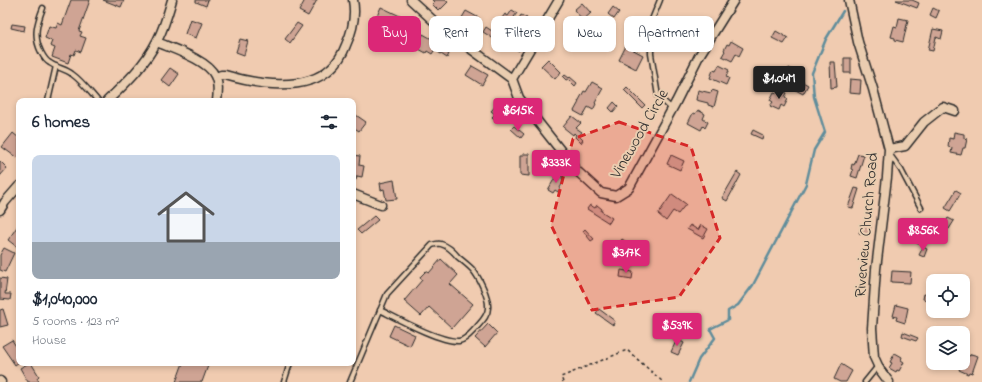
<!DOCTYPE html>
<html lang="en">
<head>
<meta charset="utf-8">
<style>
	body { margin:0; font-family:"Indie Flower",sans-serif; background:#f2f2f3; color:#1f2937; height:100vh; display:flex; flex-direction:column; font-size:15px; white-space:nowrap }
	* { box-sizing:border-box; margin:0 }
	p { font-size:13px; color:#747a83 }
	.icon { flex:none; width:22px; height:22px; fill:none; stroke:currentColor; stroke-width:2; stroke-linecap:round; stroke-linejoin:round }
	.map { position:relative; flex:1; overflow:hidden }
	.drawer { position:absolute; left:16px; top:98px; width:340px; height:268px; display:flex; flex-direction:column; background:#fff; border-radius:8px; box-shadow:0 2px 6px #0003 }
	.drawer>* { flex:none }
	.guide { position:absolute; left:368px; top:16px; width:380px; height:36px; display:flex; gap:8px }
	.fabs { position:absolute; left:926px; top:274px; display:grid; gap:8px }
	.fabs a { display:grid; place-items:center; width:44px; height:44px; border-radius:8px; background:#fff; box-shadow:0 2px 6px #0003; font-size:20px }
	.price { position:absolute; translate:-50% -34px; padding:0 9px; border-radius:4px; background:#db2777; color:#fff; font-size:13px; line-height:26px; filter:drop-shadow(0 1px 2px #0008) }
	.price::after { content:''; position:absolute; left:50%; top:24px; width:12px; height:9px; margin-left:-6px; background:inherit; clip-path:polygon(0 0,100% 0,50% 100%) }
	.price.active { background:#222; color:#fff }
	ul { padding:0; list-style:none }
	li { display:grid; align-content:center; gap:8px; height:212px; padding:0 16px }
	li+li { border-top:1px solid #e0e1e3 }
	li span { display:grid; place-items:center; height:124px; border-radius:8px; color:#555 }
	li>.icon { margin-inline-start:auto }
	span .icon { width:72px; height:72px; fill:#fffc; stroke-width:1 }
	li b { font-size:17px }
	h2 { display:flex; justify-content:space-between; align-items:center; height:48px; padding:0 16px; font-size:17px }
	.tag { padding:0 14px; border-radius:8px; background:#fff; box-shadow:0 2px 6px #0003; font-size:14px; line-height:36px }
	.tag.active { background:#db2777; color:#fff }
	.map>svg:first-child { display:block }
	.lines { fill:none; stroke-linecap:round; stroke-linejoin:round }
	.stream { stroke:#608d9b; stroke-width:2.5 }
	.building { fill:#cfa494; stroke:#2b2b2b }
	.lane-casing { stroke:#2b2b2b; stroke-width:7 }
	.street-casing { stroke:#2b2b2b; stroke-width:11 }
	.path { stroke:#2b2b2b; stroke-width:1.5; stroke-dasharray:3 3; stroke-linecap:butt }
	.lane { stroke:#eacdb0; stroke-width:4 }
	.street { stroke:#eacdb0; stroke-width:8 }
	.marked { fill:#d62828; fill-opacity:0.2; stroke:#d62828; stroke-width:3; stroke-dasharray:8 5; stroke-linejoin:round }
	.labels { text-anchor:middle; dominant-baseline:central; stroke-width:4; stroke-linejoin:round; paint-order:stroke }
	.street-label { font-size:16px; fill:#2b2b2b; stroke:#eacdb0 }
</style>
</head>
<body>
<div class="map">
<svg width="982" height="382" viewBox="0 0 982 382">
	<rect width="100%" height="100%" fill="#f0cbb0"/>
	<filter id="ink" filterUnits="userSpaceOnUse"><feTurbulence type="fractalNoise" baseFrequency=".025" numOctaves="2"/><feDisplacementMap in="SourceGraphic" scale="8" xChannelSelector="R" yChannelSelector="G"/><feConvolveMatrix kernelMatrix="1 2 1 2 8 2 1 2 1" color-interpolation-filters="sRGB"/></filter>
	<g filter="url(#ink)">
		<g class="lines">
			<path class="stream" d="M689,382L699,359L715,338L710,329L728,320V311L738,305L753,285L806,184L814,150L825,132L814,97L812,73L826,39L843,11"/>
		</g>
		<path class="building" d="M71,0H90L79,31L82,32L80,36L86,38L81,52L76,50L74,55L71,54L68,63L52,57L55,48L50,46L52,41L45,38L49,26L56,28L58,23L62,25Z
			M103,0H124L121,7Z
			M196,0H208L206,6L196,2Z
			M305,0H317L308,16L299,11Z
			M432,0H445L448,2L441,9L440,8L438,10L432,4L434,2Z
			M896,0H912L919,3L917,8Z
			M582,3L591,13L583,20L574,10Z
			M381,7L400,16L396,25L377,16Z
			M613,7L619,12L614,19L608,14Z
			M933,8L939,11L936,18L930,15Z
			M512,10L517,13L514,17L517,19L515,22L512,20L506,27L502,24L505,20L502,18L505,14L508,16Z
			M466,11L479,18L473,28L460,21Z
			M521,15L527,18L522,25L517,22Z
			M899,18L908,20L903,42L895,40V38L891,37L894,26L897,27Z
			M190,19L202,23L196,38L185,34Z
			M679,20L688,26L682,36L684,37L681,42L679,41V42L664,34L668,27L673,30Z
			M297,23L302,26L290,43L285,39Z
			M12,24L25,26L24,31L11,28Z
			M382,24L391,28L387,36L378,32Z
			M571,24L583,37L576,43L564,30Z
			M486,27L504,39L502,44L483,32Z
			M639,28L646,32L643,37L636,33Z
			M933,29L943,31L941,39L936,37L933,51L928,50Z
			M776,31L788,38L784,44L772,38Z
			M423,34L439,43L432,54L427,51L426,53L417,48L420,43L419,42Z
			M240,39L248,41L244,55L236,52Z
			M517,41L523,45L519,51L513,47Z
			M731,41L743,48L739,56L736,54L732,61L722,56L725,51L724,50L727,44L729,45Z
			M626,46L643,55L636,69L619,60Z
			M440,48L449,54L447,58L438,52Z
			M844,58H851V73H844Z
			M548,59L561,72L555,79L541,66Z
			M830,62H835L837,87L831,88Z
			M719,65L729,70L726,77L729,78L726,85L710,78L713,70L716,71Z
			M472,66L488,75L482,85L466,75Z
			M170,68L179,74L170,87L161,80Z
			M789,68L802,75L799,80L808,85L803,94L781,82Z
			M565,75L569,78L570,77L577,83L575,86L568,79L566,80L563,77Z
			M850,79L861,80L860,94L849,93Z
			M592,82L603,88L595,103L596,104L593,110L588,107L583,116L574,111L579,102H578L584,91L586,92Z
			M627,87L645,105L642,108L624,90Z
			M779,89L787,93L785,97L788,99L784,107L781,105L779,110L770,106L773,102L770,100L774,92L777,93Z
			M698,90L711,93L712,90L718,92L714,107L708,105V103L696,100Z
			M502,99L511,107L498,122L492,117L495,114L491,111Z
			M614,102L618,106L613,112L609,108Z
			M698,110L705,114L703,119L708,122L705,128L703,126L701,130L688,123L693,113L695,114Z
			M353,113L366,122L359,131L353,127Z
			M572,116L581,123L576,128L582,132L579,136L583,140L581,143L575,137L576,135L574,133L573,135L563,127Z
			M514,126L524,134L521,138L511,129Z
			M753,130L763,135L762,139L751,134Z
			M954,132L964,134V138L967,139L965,148H963L961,155L951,153L952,148L948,147L949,138L953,139Z
			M13,133L19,138V156L17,158L2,147Z
			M523,154H529V176L520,175V156H523Z
			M858,154L864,155L857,178L851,176L853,170L851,169L852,164L854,165Z
			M353,155L360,156L359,165L364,166L362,177L357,176L356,180H353Z
			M671,155L684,161L680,170L667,164Z
			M0,161L7,168L0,176Z
			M737,172L741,175L727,201L722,198Z
			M557,174L563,177L562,179L564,180L558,192L555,190L553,193L548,190Z
			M394,180L397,199L386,200L384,189L381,190L380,183Z
			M855,188L859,189L853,208L848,207Z
			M956,190L961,193L950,211L945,208Z
			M672,194L686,204L678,214L673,211L666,221L658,214Z
			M590,205L595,208L597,205L602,209L601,211L612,218L609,223L587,209Z
			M374,216L378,220L361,234L357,230Z
			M948,218L954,221L949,229L943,226Z
			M916,219L924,223L925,220L928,222L925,231L929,233L924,242L921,240L919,244L908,239L911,234L908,233Z
			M865,221L871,224L870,226H871L868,236L859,233L863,223L864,224Z
			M19,224V244L17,247L8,240Z
			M690,225L698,230L701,225L708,229L703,238L687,229Z
			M585,229L594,239L591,241L583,231Z
			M622,239L631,245L625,255L616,249Z
			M923,247L927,249L924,257L919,255Z
			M4,248L14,253L5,272L0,270V255Z
			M441,259L458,275L450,284L473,304L452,328L429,307L421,316L404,301L422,280L420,277L426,271L429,273Z
			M621,270L633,272L632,279L620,277Z
			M892,271L911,272L910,283L891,282Z
			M0,278L7,279L5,294H11L10,300L0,299Z
			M924,294L933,296L932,301L923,299Z
			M896,305L908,308L905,323L896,320L897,317L893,316Z
			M3,309L8,325L0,327V310Z
			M599,309L615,321L613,325L596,313Z
			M488,324L497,333L485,347L475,338Z
			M394,325L415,335L410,346L389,336Z
			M903,332L918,338L916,341L902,336Z
			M677,339L684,343L678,355L671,352Z
			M12,340L19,351V362L15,365L2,346Z
			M895,353L902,357L901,360L904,362L899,371L897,370L896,372L889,368L892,363L890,362Z
			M966,354L970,356L971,354L978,356L972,373L969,372L968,374L959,370L962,363H963Z
			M29,363H31L39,376L37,378L39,381L37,382H28L20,368Z
			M183,363H209L202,382H176Z
			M841,364L852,371L846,382H840L834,379Z"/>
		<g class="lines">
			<defs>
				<path id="lane" d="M660,0L651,22V54L658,96L672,109
					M43,8C37,23 33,36 41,52C43,56 46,61 50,63C57,68 66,69 72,74C82,81 90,92 98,101
					M48,101L56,66
					M890,155L901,170L921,208
					M284,382L290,363
					M350,382L387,294L432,245C435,244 438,243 441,244C448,246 454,252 458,257C463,261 468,265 472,269C479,277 489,297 488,308C488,316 481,322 476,328C471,333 466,340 459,341C440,342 398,319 380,310
					M865,382L878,366"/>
				<path id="street" d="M411,0L437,24L512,79L519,98L576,170L601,193L616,196L629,188L676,102L699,56L734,0
					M849,0L858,42L873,89L889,149L887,177L876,269L872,328L874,357L880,370L889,382
					M157,42C173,49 208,60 215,76C219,84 218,93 217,101
					M216,77L221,75H225C256,84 305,93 331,68C338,62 343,53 346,45C353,30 356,16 353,0
					M512,79L559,0
					M107,101C126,83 145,65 157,41C164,28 168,14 172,0
					M889,149L905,146L924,122L943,107L955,111
					M353,194L381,205
					M0,210L5,202L19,186
					M0,381L1,382"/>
			</defs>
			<use href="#lane" class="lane-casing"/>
			<use href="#street" class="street-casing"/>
			<path class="path" d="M563,382L561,377L627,350L663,382"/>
			<use href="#lane" class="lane"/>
			<use href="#street" class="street"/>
		</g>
	</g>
	<path class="marked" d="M619,122L691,147L720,238L679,297L592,310L551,225L573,139Z"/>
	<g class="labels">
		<g class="street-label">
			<text transform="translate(640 134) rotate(-60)">Vinewood Circle</text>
			<text transform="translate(867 225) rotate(-85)">Riverview Church Road</text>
		</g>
	</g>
</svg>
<div class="fabs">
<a><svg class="icon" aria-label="locate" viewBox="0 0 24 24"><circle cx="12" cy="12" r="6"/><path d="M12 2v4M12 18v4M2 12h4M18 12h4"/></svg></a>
<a><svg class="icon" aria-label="layers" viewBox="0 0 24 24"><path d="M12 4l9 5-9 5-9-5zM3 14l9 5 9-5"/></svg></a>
</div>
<b class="price active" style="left:779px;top:100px">$1.04M</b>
<b class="price" style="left:518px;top:132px">$615K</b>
<b class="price" style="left:556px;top:184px">$333K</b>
<b class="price" style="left:923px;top:252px">$856K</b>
<b class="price" style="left:626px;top:274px">$317K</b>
<b class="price" style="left:677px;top:347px">$539K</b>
<div class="guide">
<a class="tag active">Buy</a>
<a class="tag">Rent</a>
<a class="tag">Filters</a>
<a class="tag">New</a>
<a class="tag">Apartment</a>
</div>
<section class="drawer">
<h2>6 homes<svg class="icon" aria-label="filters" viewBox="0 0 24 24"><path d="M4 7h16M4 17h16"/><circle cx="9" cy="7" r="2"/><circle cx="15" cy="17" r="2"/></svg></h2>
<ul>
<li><span style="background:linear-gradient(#c9d6e8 70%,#9aa5b1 0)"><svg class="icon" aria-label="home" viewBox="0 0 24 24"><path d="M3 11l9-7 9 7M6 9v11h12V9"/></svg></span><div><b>$1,040,000</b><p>5 rooms · 123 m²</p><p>House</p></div></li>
</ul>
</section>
</div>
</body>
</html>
